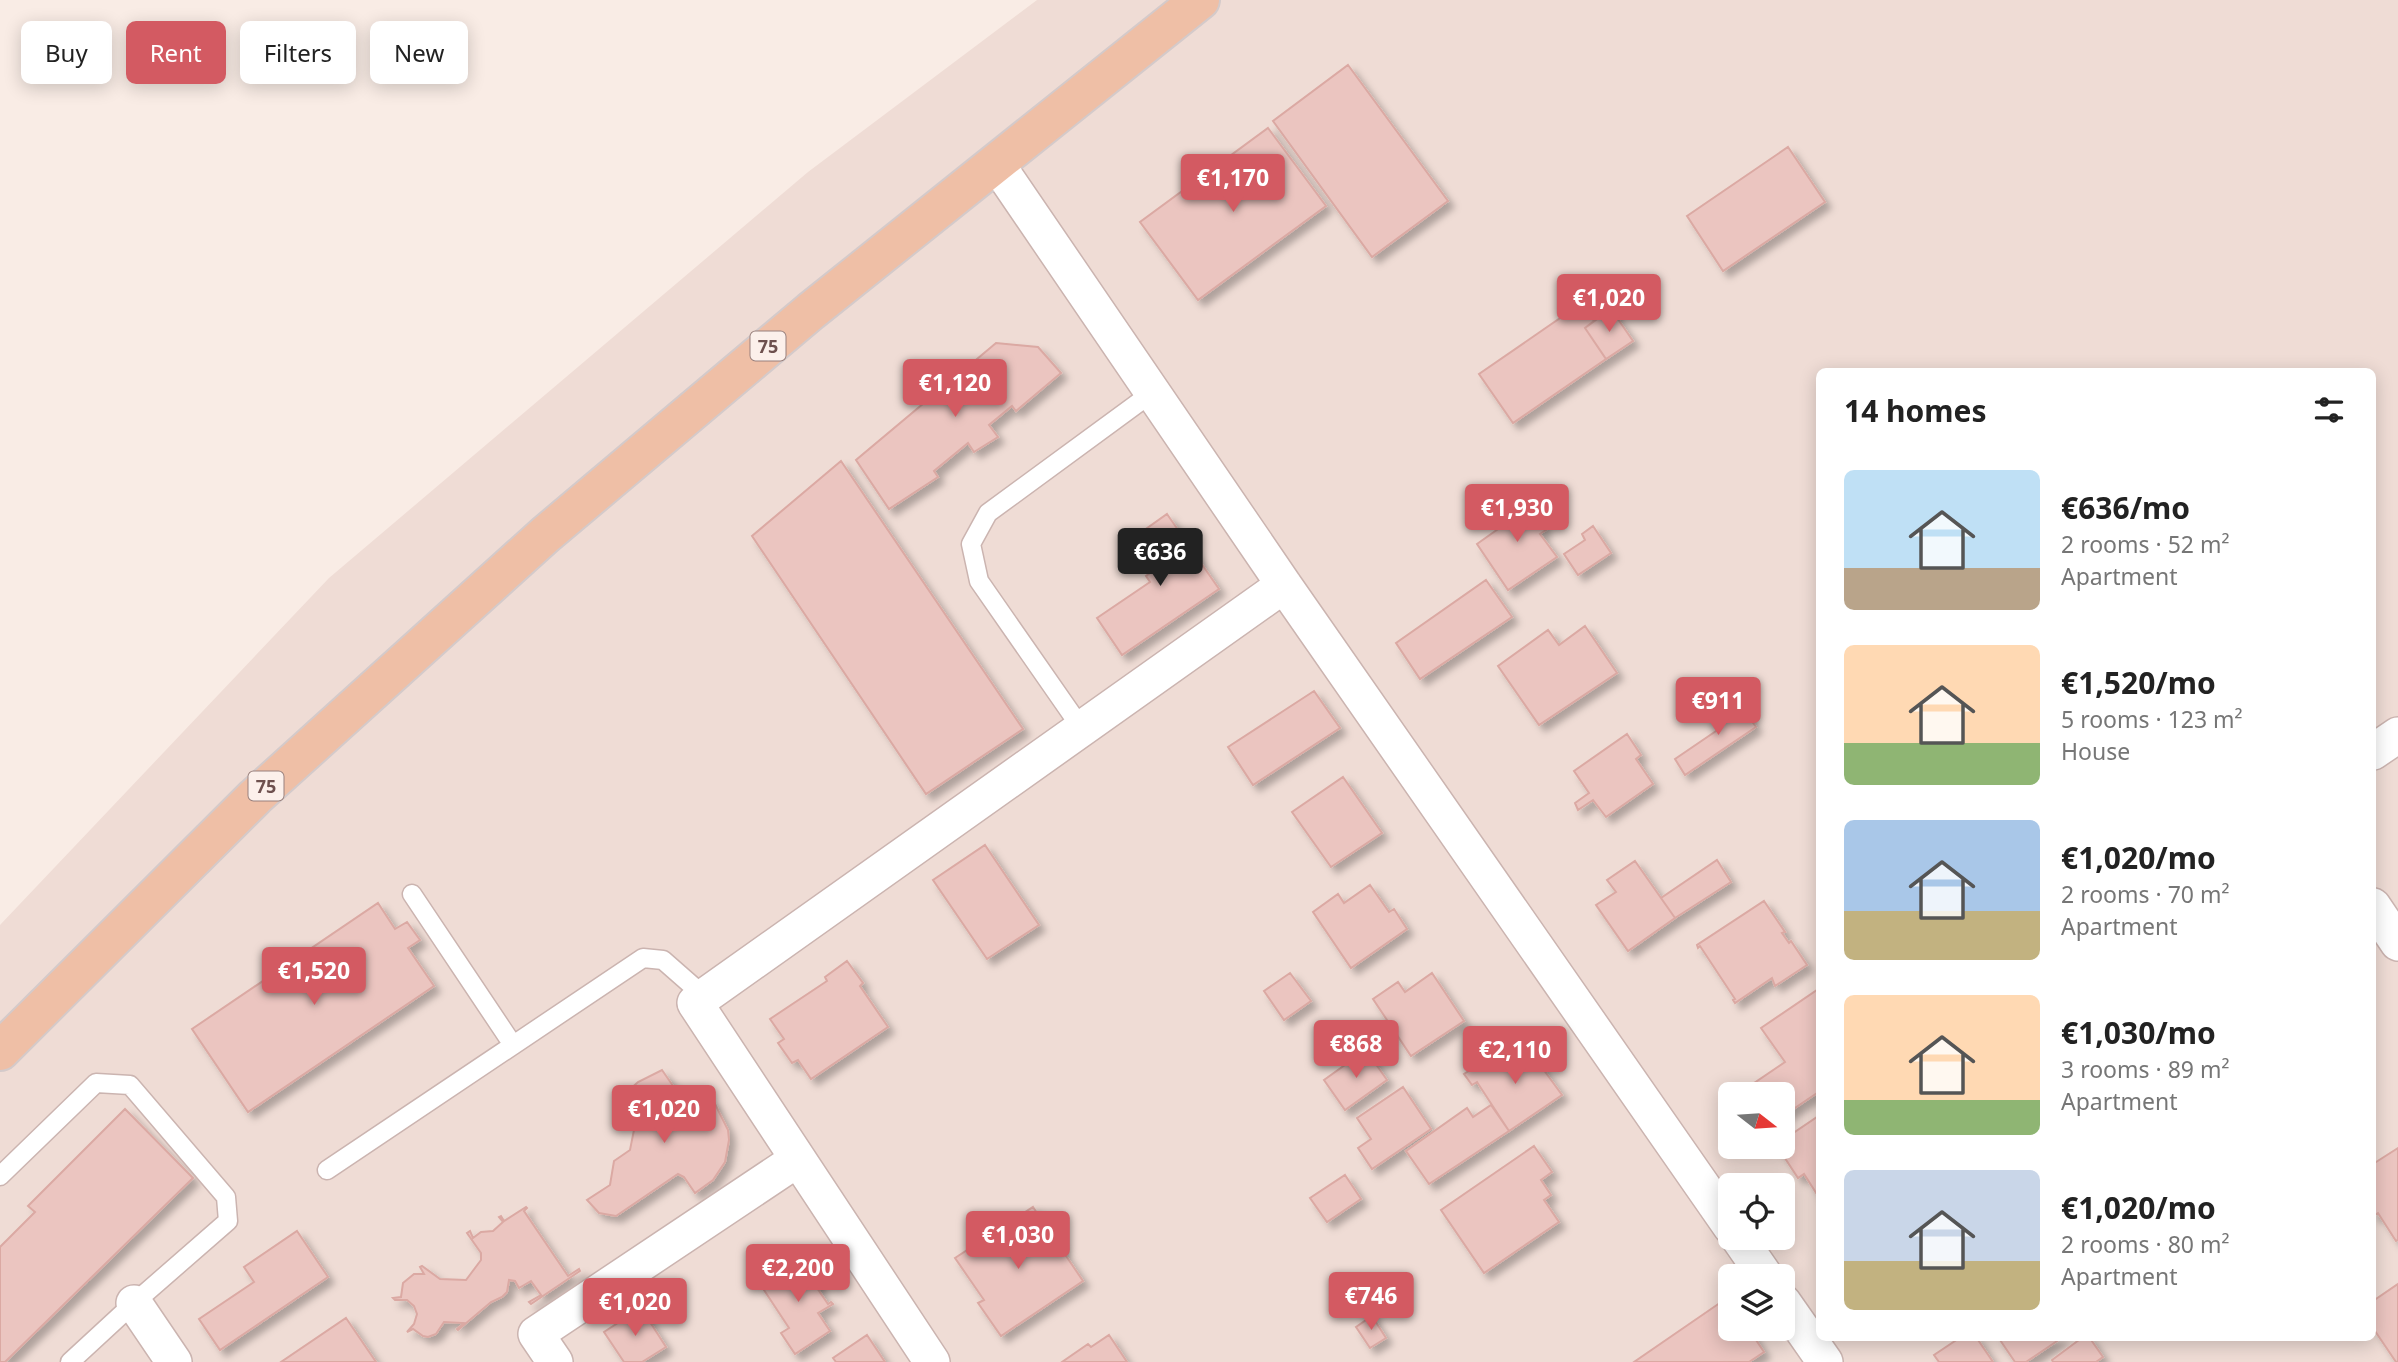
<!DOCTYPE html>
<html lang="en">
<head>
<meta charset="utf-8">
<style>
	body { margin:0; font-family:"Noto Sans",sans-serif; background:#f6f6f6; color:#222; height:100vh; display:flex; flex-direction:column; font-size:26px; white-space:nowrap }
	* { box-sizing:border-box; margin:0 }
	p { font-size:23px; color:#767676 }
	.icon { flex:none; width:38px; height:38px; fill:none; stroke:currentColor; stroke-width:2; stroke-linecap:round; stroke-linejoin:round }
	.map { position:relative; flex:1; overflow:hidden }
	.drawer { position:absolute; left:1816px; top:368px; width:560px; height:973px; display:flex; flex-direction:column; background:#fff; border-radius:10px; box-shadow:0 4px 18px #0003 }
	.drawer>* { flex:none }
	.banner { position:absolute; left:21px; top:21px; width:665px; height:63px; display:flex; gap:14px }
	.needle { width:46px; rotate:107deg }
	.controls { position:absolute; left:1718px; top:1082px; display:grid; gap:14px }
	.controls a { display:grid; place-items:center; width:77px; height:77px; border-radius:10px; background:#fff; box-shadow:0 4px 18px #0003; font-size:35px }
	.price { position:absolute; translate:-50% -60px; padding:0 16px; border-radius:7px; background:#d35a62; color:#fff; font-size:23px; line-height:46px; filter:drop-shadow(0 2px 4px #0008) }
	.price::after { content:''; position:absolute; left:50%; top:42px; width:21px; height:16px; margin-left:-10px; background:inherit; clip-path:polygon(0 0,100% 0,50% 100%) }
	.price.active { background:#222; color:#fff }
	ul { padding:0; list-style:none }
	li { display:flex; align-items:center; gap:21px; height:175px; padding:0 28px }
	li span { display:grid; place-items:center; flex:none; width:196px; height:140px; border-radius:10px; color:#555 }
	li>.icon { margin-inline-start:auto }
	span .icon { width:84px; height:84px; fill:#fffc; stroke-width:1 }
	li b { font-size:30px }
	h2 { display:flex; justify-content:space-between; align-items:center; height:84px; padding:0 28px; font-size:30px }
	.pill { padding:0 24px; border-radius:10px; background:#fff; box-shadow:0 4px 18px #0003; font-size:24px; line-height:63px }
	.pill.active { background:#d35a62; color:#fff }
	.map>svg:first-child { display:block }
	.residential { fill:#efdcd5; fill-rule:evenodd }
	.building { fill:#ebc5c0; stroke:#dba9a3; stroke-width:2; filter:url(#shadow) }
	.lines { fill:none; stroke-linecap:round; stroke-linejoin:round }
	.service-casing { stroke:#cbb4b0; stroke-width:21 }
	.minor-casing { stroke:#cbb4b0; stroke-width:38 }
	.primary-casing { stroke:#d4caca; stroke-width:42 }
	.service { stroke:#fff; stroke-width:18 }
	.minor { stroke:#fff; stroke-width:35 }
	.primary { stroke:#efbfa6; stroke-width:38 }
	.labels { text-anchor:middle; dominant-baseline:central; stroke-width:5; stroke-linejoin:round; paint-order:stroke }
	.shield { fill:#fcf0eb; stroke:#99807d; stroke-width:2 }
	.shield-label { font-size:18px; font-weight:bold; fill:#6e504e }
</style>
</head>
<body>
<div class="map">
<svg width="2398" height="1362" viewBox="0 0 2398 1362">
	<defs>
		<filter id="shadow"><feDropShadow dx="6" dy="6" stdDeviation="3.5" flood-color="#0004"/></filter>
	</defs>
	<rect width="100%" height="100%" fill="#f9ece5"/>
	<path class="residential" d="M1037,0H2398V1362H0V925L329,578L808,172ZM1820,371H2373V1337H1820ZM1731,1094H1783V1146H1731ZM1731,1185H1783V1237H1731ZM1731,1276H1783V1328H1731Z"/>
	<path class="building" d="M1348,65L1448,201L1372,257L1273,121Z
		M1268,128L1326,206L1198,300L1140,222Z
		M1788,147L1825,202L1723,271L1687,216Z
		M1599,292L1611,309L1594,321L1582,303Z
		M1582,303L1594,321L1585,328L1606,359L1513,423L1479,374Z
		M1611,309L1633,341L1606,359L1585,328Z
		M996,343L1038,347L1061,373L1016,411L1012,406L989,425L998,437L974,452L968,443L934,471L938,477L889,509L856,460L949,382L939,369L941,367L952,380Z
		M841,461L1023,729L926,794L752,536Z
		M1521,494L1546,530L1540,534L1557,557L1508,590L1477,544L1508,522L1499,509Z
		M1167,514L1219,589L1122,655L1097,618L1150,582L1146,576L1158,567L1136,536Z
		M1593,526L1611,553L1578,575L1564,554L1585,540L1582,534Z
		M1486,580L1512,617L1420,679L1396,643Z
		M1585,626L1617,673L1539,725L1498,666L1548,630L1559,645Z
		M1314,691L1340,728L1253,785L1228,747Z
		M1737,700L1756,727L1685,775L1675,759L1719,729L1711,717Z
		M1627,734L1641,755L1636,759L1653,784L1606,817L1593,800L1578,810L1575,803L1589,793L1574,771Z
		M1343,777L1382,833L1331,867L1292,812Z
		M985,845L1039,925L987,959L933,880Z
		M1717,860L1731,882L1675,918L1661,898Z
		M1635,861L1675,918L1628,951L1596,905L1616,892L1607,880Z
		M1370,885L1389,912L1394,909L1407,929L1351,968L1313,912L1338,894L1344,903Z
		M1764,901L1785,932L1782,933L1789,943L1791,941L1807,965L1775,986L1772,978L1735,1003L1733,1000L1735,999L1700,946L1698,948L1697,945Z
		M378,903L395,929L407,922L420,940L408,948L434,986L248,1112L192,1029Z
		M847,961L863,983L860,986L888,1027L811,1079L798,1060L792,1063L778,1043L784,1039L770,1019L827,981L825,977Z
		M1290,973L1311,1001L1284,1020L1264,991Z
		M1432,973L1464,1021L1411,1056L1373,999L1398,982L1405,992Z
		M1820,988V1091L1783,1116V1094L1741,1092L1785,1062L1761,1028Z
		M1527,1047L1562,1095L1509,1131L1477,1082L1472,1085L1464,1074L1497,1053L1502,1063Z
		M1366,1050L1387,1080L1345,1110L1324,1080Z
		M662,1070L689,1109L696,1111L713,1100L728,1130L729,1140L725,1162L713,1180L695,1193L684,1177L678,1174L616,1216L599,1213L587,1200L610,1185L614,1161L630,1150L635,1125L618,1100L638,1082Z
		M1403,1087L1431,1129L1372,1169L1358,1148L1371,1139L1357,1118Z
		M1491,1105L1509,1131L1429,1184L1406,1151L1467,1108L1473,1117Z
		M125,1109L193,1178L5,1362H0V1247L35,1212L28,1206Z
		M1820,1115V1199L1804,1174L1798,1178L1777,1146H1783V1140Z
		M1534,1146L1552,1172L1541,1180L1551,1195L1544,1200L1559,1222L1484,1273L1441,1210Z
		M2398,1148V1240L2396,1241L2378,1213L2373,1216V1164Z
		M1345,1175L1361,1199L1327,1222L1310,1198Z
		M526,1207L527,1208L524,1211L568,1276L579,1269L580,1271L531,1304L529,1302L541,1295L531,1281L519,1288L515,1281L509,1280L507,1292L502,1297L491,1302L458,1330L457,1329L464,1323L444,1322L436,1334L428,1337L423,1336L413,1329L407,1332L414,1324L417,1314L414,1306L407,1300H395L393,1298L401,1297L403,1283L414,1274H424L420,1267L422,1266L440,1279L466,1280L481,1260V1253L467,1233L470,1231L473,1238L481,1232L493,1231L503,1222L499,1217L501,1216L504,1221Z
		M1033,1207L1083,1281L1001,1336L978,1303L984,1300L955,1258Z
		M297,1231L328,1277L220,1350L199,1319L254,1282L244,1267Z
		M800,1256L821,1286L817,1288L828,1304L831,1302L833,1304L818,1313L830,1331L795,1354L781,1333L789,1328L760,1284Z
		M2398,1284V1362H2396L2373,1328V1301Z
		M1727,1298L1731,1303V1328H1748L1764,1352L1749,1362H1634Z
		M641,1308L666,1347L642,1362H624L604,1332Z
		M1372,1316L1386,1338L1370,1348L1356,1327Z
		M346,1318L376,1362H281Z
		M867,1335L885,1362H836L833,1358Z
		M1109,1335L1127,1362H1062L1088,1344L1091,1347Z
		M1961,1337H1976L1993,1362H1939L1934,1355Z
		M1998,1337H2063L2026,1362H2015Z
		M2083,1337H2089L2103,1357L2096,1362H2053L2052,1360Z"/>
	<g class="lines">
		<defs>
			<path id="service" d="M1082,729L979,581L971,544L988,513L1153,392
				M412,894L513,1045
				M327,1170L643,958L663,960L704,996
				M0,1176L96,1083L130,1085L226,1197L228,1221L134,1303L70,1362"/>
			<path id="minor" d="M996,163L1284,585L1731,1227
				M2373,752L2398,735
				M2373,906L2398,943
				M1738,1237L1765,1276
				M1783,1302L1825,1362
				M134,1303L174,1362
				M555,1362L536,1334L798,1159
				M932,1362L695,1003L1284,585"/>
			<path id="primary" d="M0,1051L255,797L545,535L811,311L1200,0"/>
		</defs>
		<use href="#service" class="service-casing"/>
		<use href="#minor" class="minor-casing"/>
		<use href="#primary" class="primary-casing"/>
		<use href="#service" class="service"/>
		<use href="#minor" class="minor"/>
		<use href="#primary" class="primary"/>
	</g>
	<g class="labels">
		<g class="shield">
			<rect x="750.5" y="331.5" width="35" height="29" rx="5"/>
			<rect x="248.5" y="771.5" width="35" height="29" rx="5"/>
		</g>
		<g class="shield-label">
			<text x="768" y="346">75</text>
			<text x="266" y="786">75</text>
		</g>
	</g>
</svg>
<div class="controls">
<a><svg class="needle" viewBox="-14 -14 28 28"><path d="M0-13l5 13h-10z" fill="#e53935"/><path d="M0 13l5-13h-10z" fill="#767676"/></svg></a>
<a><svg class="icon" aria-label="locate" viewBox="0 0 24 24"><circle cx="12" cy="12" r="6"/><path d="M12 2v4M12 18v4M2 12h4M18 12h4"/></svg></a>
<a><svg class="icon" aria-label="layers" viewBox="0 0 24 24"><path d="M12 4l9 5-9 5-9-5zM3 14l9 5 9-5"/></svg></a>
</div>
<b class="price" style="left:1233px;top:214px">€1,170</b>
<b class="price" style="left:1609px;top:334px">€1,020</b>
<b class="price" style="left:955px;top:419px">€1,120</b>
<b class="price" style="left:1517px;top:544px">€1,930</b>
<b class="price active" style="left:1160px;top:588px">€636</b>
<b class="price" style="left:1718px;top:737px">€911</b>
<b class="price" style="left:314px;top:1007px">€1,520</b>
<b class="price" style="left:1356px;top:1080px">€868</b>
<b class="price" style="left:1515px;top:1086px">€2,110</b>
<b class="price" style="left:664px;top:1145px">€1,020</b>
<b class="price" style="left:1018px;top:1271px">€1,030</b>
<b class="price" style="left:798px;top:1304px">€2,200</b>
<b class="price" style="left:1371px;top:1332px">€746</b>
<b class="price" style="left:635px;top:1338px">€1,020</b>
<div class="banner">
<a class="pill">Buy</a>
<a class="pill active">Rent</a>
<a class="pill">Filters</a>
<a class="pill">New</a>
</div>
<section class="drawer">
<h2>14 homes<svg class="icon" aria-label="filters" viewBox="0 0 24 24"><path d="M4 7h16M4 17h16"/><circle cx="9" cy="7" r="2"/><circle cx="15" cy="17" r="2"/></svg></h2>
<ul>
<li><span style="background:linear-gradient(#bfe0f5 70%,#b9a48a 0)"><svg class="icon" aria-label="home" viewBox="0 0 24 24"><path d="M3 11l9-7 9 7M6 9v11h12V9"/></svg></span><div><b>€636/mo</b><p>2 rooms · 52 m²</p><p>Apartment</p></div></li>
<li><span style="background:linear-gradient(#ffd9b3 70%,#8fb573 0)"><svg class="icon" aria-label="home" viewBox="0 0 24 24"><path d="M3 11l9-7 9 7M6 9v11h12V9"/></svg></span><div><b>€1,520/mo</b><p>5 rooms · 123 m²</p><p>House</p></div></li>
<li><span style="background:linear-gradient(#a9c7e8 65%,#c2b280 0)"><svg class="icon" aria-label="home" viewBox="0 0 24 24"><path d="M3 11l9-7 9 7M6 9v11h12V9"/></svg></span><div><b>€1,020/mo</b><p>2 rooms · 70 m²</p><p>Apartment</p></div></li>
<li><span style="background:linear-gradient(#ffd9b3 75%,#8fb573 0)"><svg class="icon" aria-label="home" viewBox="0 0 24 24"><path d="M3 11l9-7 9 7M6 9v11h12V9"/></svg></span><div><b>€1,030/mo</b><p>3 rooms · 89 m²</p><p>Apartment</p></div></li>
<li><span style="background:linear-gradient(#c9d6e8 65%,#c2b280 0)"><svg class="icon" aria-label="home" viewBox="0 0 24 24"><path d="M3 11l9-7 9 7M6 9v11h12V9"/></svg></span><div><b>€1,020/mo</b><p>2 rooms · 80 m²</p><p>Apartment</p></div></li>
</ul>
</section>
</div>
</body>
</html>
